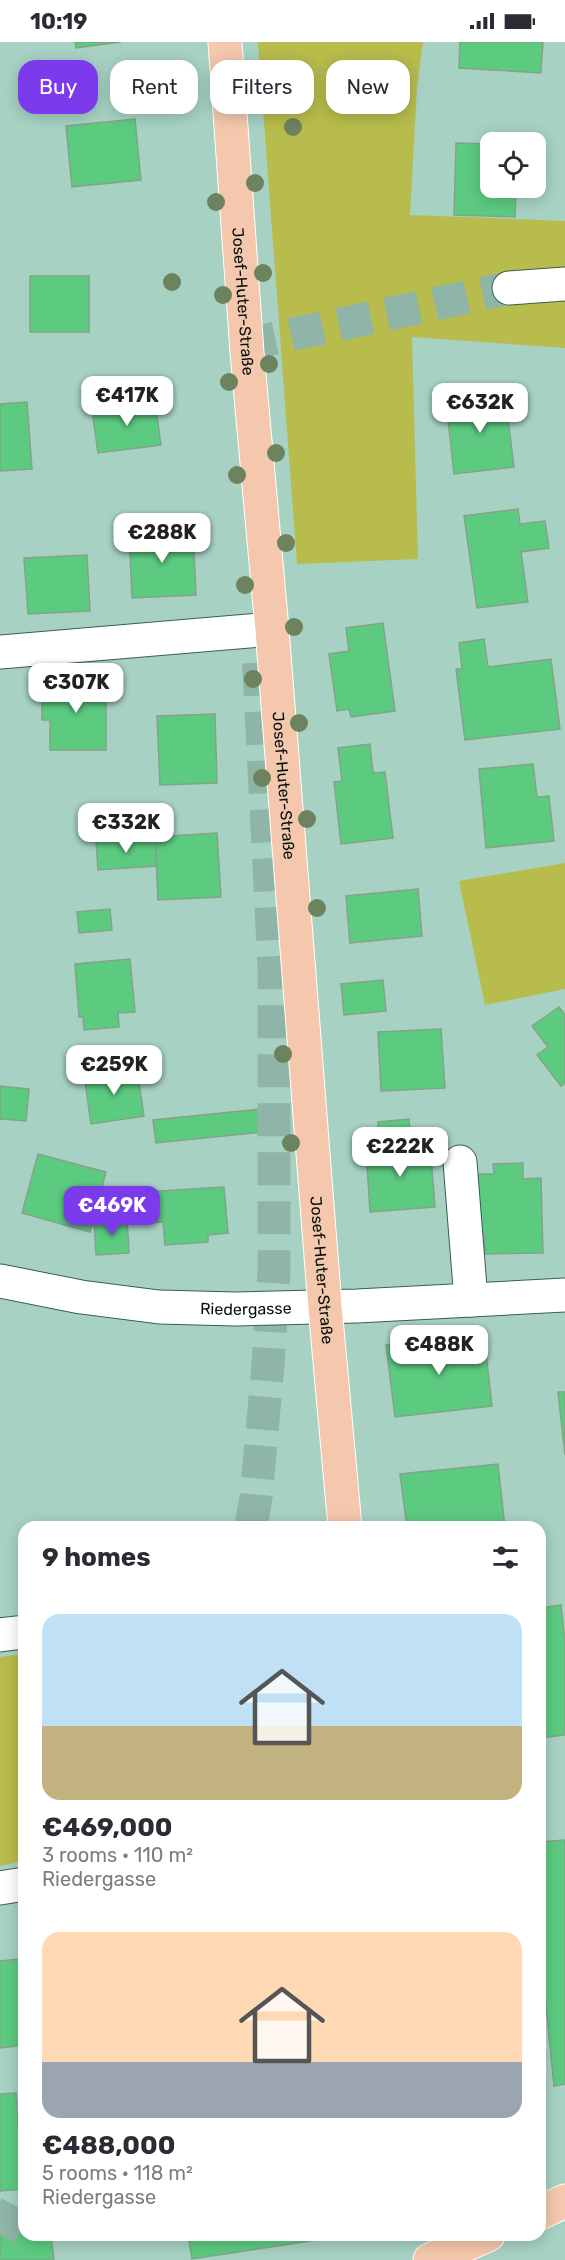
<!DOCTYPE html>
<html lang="en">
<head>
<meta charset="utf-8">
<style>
	body { margin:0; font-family:Rubik,sans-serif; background:#f7f7f7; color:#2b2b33; height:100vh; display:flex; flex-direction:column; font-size:22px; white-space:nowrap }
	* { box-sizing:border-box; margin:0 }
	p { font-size:20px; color:#7c7c81 }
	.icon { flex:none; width:33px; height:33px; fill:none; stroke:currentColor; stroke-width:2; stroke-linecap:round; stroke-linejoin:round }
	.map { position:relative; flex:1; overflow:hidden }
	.drawer { position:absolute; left:18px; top:1479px; width:528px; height:720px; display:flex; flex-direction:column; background:#fff; border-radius:18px; box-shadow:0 3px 15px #0003 }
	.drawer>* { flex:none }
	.hud { position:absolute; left:18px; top:18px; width:530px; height:54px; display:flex; gap:12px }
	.fabs { position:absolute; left:480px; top:90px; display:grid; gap:12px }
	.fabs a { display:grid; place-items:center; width:66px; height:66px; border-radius:12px; background:#fff; box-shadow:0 3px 15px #0003; font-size:30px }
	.price { position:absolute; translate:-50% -51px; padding:0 14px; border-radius:12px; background:#fff; color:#222; font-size:20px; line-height:39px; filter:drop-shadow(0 2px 3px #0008) }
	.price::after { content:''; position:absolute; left:50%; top:36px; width:18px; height:14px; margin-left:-9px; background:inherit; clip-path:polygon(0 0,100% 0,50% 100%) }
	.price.active { background:#7c3aed; color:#fff }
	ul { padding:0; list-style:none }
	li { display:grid; align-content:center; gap:12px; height:318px; padding:0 24px }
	li span { display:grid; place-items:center; height:186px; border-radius:18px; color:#555 }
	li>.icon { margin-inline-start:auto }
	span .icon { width:108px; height:108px; fill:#fffc; stroke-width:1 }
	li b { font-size:26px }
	h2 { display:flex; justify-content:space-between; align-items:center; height:72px; padding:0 24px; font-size:26px }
	.chip { padding:0 21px; border-radius:18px; background:#fff; box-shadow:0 3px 15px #0003; font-size:21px; line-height:54px }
	.chip.active { background:#7c3aed; color:#fff }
	.status { display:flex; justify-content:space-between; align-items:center; height:42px; padding:0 30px; background:#fff; direction:ltr }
	.status svg { height:16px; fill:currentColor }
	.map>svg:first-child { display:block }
	.green { fill:#b7bc4c }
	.building { fill:#5ccb80; stroke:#83a38a; stroke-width:1.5 }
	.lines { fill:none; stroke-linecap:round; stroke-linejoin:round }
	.minor-tunnel { stroke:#8eb5a8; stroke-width:33; stroke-dasharray:33 16; stroke-linecap:butt }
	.highway-tunnel { stroke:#8eb5a8; stroke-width:33; stroke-dasharray:33 16; stroke-linecap:butt }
	.minor-casing { stroke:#375f53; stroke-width:35 }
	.major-casing { stroke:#fff; stroke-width:35 }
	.minor { stroke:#fff; stroke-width:33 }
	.major { stroke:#f5c7ac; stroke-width:33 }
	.tree { fill:#6d825e }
	.labels { text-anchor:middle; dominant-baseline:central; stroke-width:4.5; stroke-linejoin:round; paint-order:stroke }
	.street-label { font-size:16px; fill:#02110c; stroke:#a7d2c3 }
</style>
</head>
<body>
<div class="status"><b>10:19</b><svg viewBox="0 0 49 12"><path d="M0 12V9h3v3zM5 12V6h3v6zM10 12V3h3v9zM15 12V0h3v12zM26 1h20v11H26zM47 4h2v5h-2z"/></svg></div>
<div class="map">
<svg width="565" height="2218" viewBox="0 0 565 2218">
	<rect width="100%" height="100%" fill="#a7d2c3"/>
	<path class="green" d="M258,0H423L417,45L410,173L565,179V306L412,295L418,517L297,522Z
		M565,821V947L485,963L459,839Z
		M23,1612L24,1819L0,1824V1615Z"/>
	<path class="building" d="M75,0H121L76,6Z
		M460,0H543L541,31L459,26Z
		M135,77L141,138L72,145L66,84Z
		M456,101L490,102V146H516L515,175L454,173Z
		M30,234H89V290H30Z
		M505,352L514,425L454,432L446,359Z
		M155,359L161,403L98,411L92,368Z
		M27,360L32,427L0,429V362Z
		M518,467L520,482L545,479L549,506L521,510L528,560L477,566L464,474Z
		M193,488L196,553L132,556L129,491Z
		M87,513L90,569L28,572L24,516Z
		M383,581L395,669L351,675L349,667L337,669L329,612L349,609L346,586Z
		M484,597L488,625L551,617L560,687L465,698L456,627H462L459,601Z
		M42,638H106V708H50V678H42Z
		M215,672L217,741L160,743L157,674Z
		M370,702L373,731L385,730L393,796L341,802L334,740L342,739L338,706Z
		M533,722L537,755L549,754L554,799L486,806L479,727Z
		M217,791L221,855L158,858L155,795Z
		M155,795L157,824L98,828L96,799Z
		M418,847L422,894L350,901L346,854Z
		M110,867L112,888L79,891L77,870Z
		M130,917L135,970L118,971L119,985L84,988L83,975H79L75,922Z
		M383,938L386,969L344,973L341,942Z
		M559,965L565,973V1041L561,1044L537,1013L548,1005L532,984Z
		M441,987L445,1046L381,1049L378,990Z
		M137,1026L144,1074L91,1082L84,1033Z
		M0,1044L29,1047L26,1079L0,1077Z
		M261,1067L264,1090L156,1101L153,1078Z
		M409,1077L410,1091L379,1094L378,1080Z
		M430,1101L435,1165L370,1170L366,1106Z
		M38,1112L106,1130L90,1190L22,1171Z
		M523,1121V1137L541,1136L543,1211L485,1212L484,1191L472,1192L470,1132H494L493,1122Z
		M224,1145L228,1191L208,1193V1200L165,1203L163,1180L145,1181L143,1150Z
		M127,1177L129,1211L96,1213L94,1180Z
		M484,1293L492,1364L395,1375L386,1303Z
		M558,1350H565V1413Z
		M498,1422L505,1485H407L400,1432Z
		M561,1563L565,1599V1693L540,1696V1566Z
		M565,1798V2042L554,2044L545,1953L540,1954V1800Z
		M19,1917L24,1950V2003L0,2006V1919Z
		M16,2051L23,2147L0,2149V2052Z
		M24,2189V2193H51L54,2218H0V2192Z
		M188,2193H350L192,2217Z"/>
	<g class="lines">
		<path class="minor-tunnel" d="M243,303L509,246"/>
		<path class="highway-tunnel" d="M251,1485L256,1455L268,1323L274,1230V923L257,588
			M0,2193L24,2150"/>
		<defs>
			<g id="minor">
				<path d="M509,246L565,242"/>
				<path d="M0,610L272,587"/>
				<path d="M460,1120L471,1258"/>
				<path id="s1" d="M0,1239L81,1255L159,1265L236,1267L357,1264L565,1253"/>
				<path d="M0,1593L24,1590"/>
				<path d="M0,1846L24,1842"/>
			</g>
			<g id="major">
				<path id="s2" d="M225,0L247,310L272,587L325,1265L345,1485"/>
				<path d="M540,2171L565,2159"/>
				<path d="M430,2218L488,2193"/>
			</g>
		</defs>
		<use href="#minor" class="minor-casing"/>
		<use href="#major" class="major-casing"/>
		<use href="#minor" class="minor"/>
		<use href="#major" class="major"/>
	</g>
	<g class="tree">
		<circle cx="278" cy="35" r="9"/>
		<circle cx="252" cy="46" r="9"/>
		<circle cx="293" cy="85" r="9"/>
		<circle cx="255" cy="141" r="9"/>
		<circle cx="216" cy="160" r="9"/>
		<circle cx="263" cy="231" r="9"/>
		<circle cx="172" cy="240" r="9"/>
		<circle cx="223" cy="253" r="9"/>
		<circle cx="269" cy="322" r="9"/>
		<circle cx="229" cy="340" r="9"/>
		<circle cx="276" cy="411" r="9"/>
		<circle cx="237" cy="433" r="9"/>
		<circle cx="286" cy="501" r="9"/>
		<circle cx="245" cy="543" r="9"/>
		<circle cx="294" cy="585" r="9"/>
		<circle cx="253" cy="637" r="9"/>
		<circle cx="299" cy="681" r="9"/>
		<circle cx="262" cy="736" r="9"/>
		<circle cx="307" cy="777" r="9"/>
		<circle cx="317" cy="866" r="9"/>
		<circle cx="283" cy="1012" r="9"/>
		<circle cx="291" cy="1101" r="9"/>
	</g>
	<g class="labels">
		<g class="street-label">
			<text stroke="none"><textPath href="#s2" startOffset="260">Josef-Huter-Straße</textPath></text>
			<text stroke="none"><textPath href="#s2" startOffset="746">Josef-Huter-Straße</textPath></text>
			<text stroke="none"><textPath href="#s2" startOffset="1232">Josef-Huter-Straße</textPath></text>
			<text stroke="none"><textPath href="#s1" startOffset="248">Riedergasse</textPath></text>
		</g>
	</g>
</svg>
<div class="fabs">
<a><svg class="icon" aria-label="locate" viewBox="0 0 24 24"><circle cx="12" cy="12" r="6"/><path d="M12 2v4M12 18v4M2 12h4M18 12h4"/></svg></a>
</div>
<b class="price" style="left:127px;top:385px">€417K</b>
<b class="price" style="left:480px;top:392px">€632K</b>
<b class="price" style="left:162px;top:522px">€288K</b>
<b class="price" style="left:76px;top:672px">€307K</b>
<b class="price" style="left:126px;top:812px">€332K</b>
<b class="price" style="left:114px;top:1054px">€259K</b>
<b class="price" style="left:400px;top:1136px">€222K</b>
<b class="price active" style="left:112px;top:1195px">€469K</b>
<b class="price" style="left:439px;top:1334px">€488K</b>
<div class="hud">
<a class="chip active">Buy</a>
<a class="chip">Rent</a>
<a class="chip">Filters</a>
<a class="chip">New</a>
</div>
<section class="drawer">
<h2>9 homes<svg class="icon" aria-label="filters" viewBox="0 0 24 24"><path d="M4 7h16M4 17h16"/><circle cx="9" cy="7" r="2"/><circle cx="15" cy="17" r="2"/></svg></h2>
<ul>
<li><span style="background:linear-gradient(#bfe0f5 60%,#c2b280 0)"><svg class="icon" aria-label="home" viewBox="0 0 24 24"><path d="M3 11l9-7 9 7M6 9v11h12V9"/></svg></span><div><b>€469,000</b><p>3 rooms · 110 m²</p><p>Riedergasse</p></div></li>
<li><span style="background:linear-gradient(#ffd9b3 70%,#9aa5b1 0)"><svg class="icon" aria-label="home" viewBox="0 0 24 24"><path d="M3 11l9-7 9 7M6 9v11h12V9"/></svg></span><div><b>€488,000</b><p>5 rooms · 118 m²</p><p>Riedergasse</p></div></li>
</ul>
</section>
</div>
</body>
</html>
